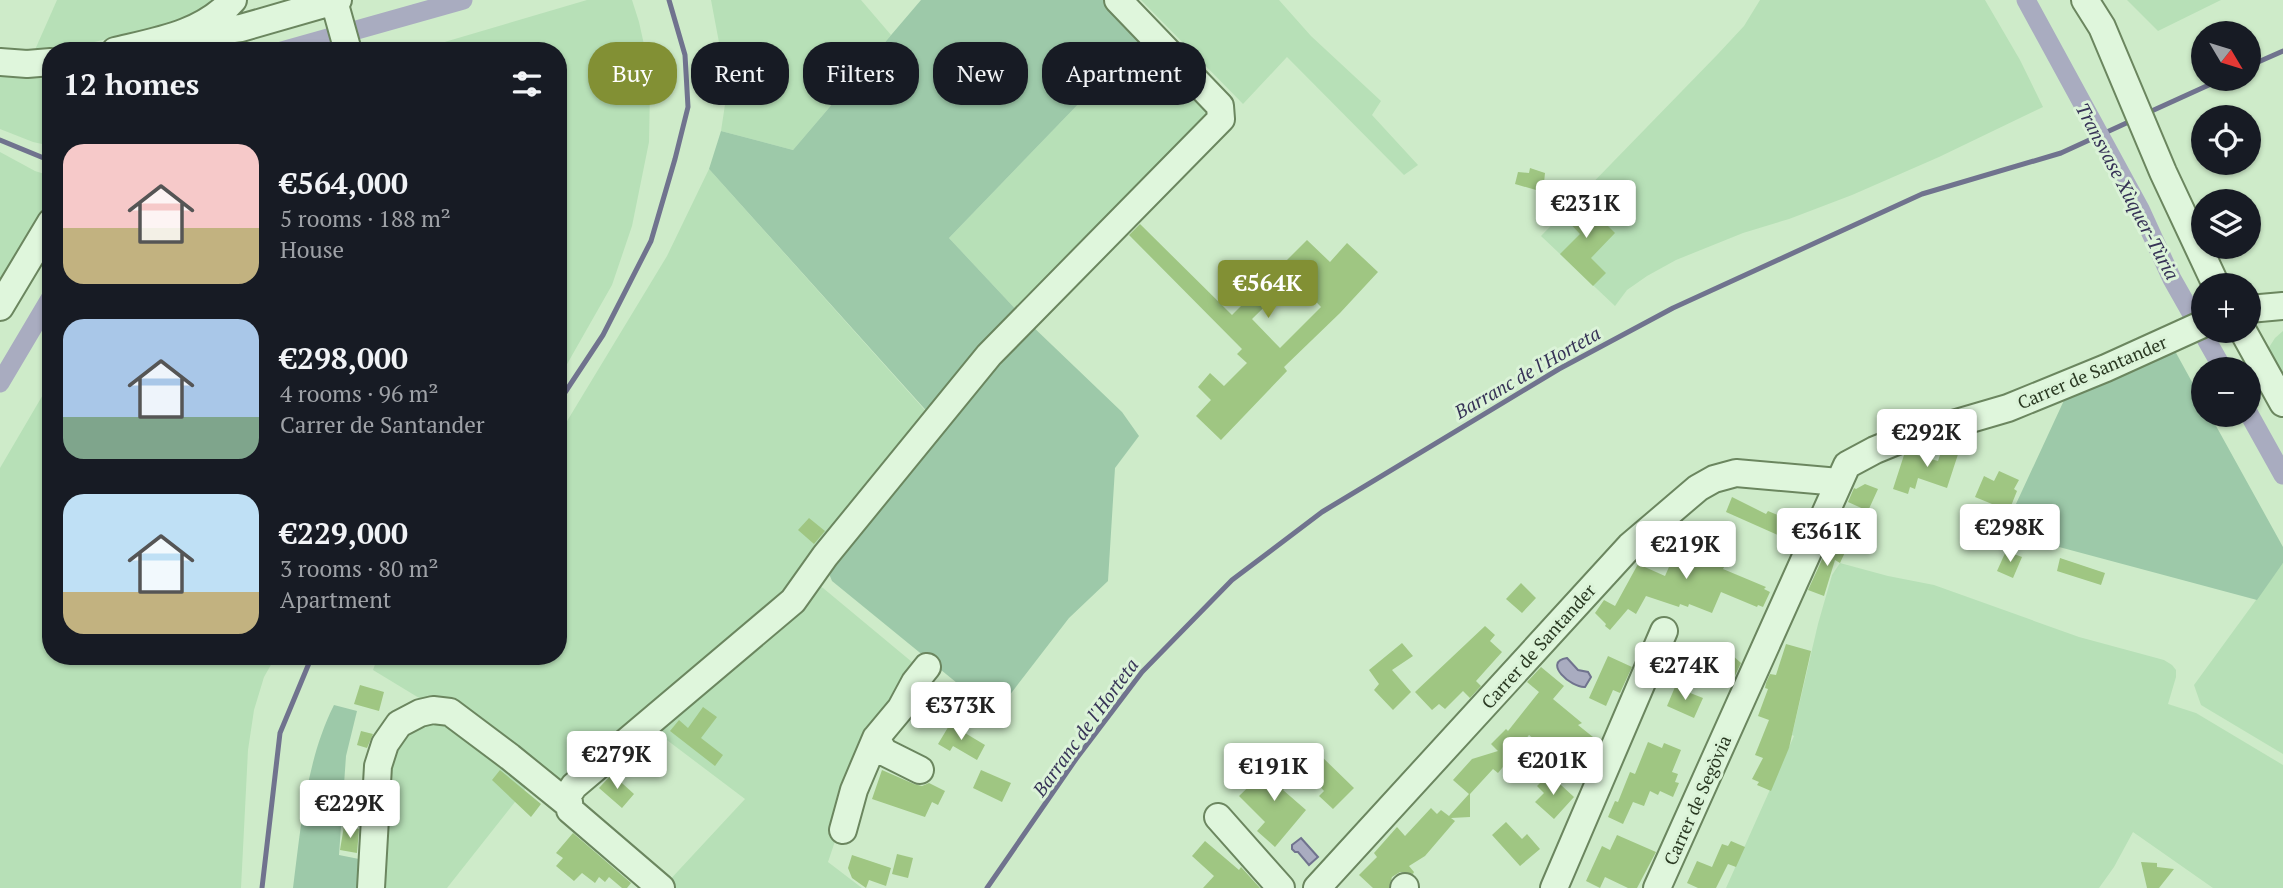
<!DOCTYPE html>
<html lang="en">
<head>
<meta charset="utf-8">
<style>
	body { margin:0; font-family:"PT Serif",serif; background:#242831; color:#f1f3f6; height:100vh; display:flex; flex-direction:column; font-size:26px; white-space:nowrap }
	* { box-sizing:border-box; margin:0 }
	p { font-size:23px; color:#9ea1a6 }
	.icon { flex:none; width:38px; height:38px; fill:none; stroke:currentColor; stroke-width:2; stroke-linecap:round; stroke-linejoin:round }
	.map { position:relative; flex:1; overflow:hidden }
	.details { position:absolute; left:42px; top:42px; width:525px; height:623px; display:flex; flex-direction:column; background:#171b24; border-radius:28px; box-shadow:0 2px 5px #0004 }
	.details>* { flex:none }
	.banner { position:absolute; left:588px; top:42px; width:665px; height:63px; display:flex; gap:14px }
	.needle { width:46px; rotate:128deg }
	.buttons { position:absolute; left:2191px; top:21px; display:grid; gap:14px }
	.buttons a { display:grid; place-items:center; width:70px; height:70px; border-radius:50%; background:#171b24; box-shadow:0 2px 5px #0004; font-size:35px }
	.price { position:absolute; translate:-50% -60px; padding:0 16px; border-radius:7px; background:#fff; color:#222; font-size:23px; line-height:46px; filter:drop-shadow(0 2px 4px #0008) }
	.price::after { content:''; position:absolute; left:50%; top:42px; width:21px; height:16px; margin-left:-10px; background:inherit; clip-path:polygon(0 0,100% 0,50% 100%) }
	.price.on { background:#829034; color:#fff }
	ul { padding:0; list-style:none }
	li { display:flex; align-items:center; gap:21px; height:175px; padding:0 21px }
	li span { display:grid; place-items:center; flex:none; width:196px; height:140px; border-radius:21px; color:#555 }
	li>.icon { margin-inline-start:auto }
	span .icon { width:84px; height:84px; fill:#fffc; stroke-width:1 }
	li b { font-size:30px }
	h2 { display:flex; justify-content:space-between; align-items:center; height:84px; padding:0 21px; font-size:30px }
	.pill { padding:0 24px; border-radius:28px; background:#171b24; box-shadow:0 2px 5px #0004; font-size:24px; line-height:63px }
	.pill.on { background:#829034; color:#fff }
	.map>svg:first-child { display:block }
	.farmland { fill:#b7e0b7 }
	.green { fill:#9dc9a9 }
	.water { fill:#a9acc0; stroke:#70738e; stroke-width:2 }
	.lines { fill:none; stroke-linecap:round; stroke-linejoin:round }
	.stream { stroke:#70738e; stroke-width:5 }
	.canal { stroke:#a9acc0; stroke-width:19 }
	.building { fill:#9fc682; fill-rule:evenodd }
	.minor-casing { stroke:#6b865f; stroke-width:30 }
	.minor { stroke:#dff6dc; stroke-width:26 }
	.labels { text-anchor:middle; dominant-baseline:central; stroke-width:6; stroke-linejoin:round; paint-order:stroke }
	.street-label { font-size:18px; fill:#293821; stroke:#dbf3d8 }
	.water-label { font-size:19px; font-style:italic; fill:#363256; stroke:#dbf3d8 }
</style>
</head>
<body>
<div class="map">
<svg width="2283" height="888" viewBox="0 0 2283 888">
	<rect width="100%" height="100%" fill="#ceebc9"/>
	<path class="farmland" d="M57,0H217L196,14L175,23L73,47L34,52Z
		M587,0H632L639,22L647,58L650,90L649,142L632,226L612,285L558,380V51H414Z
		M711,0H861L891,35L793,150L721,131L726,98L724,69Z
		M1141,0H1279L1311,36L1381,101L1372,115L1418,165L1404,175L1287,57L1243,104Z
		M1760,0H1985L2020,60L2043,107L1939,157L1852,195L1789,219L1743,233L1676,260L1647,276L1627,290L1615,306L1541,236L1717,55L1744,26Z
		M2127,0H2221L2158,31Z
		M1145,35L1215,110L1022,316L949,238Z
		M0,74H51V146L33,142L0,129Z
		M0,152L35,171L51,176V202L0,288Z
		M709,169L931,417L785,601L561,791L429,704L373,670L378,656H558V436L667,256Z
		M2283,331V383L2266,352L2275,338Z
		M51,381V656H276L264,677L254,710L248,750L241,888H0V468Z
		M1840,563L1888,576L1934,585L2079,637L2164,660L2172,665L2176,670V677L2168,704L2196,713L2283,765V888H2213L2133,832L2114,867L2099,888H1726L1794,736L1792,735L1818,624L1832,575Z
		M2283,563V754L2201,705L2194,685Z
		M812,582L823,588L918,667L865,752L828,862L862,888H671L666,884L745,799L651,728Z
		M437,718L530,783L447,888H367L395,741L414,722Z"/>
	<path class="green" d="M921,0H1110L1145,35L949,238L1022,316L932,417L709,169L721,131L793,150Z
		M1029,323L1122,412L1139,436L1115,468L1108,581L1069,618L995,714L832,581L825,564Z
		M2175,351L2203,402V415H2210L2283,547V563L2257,600L2003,532L2066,396Z
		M429,704L453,707L451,719L414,722L395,741L386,773L367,875V888H293C301,826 306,761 334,705L357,711L346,756L339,855L364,860C374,807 349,711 429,704Z"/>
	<path class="water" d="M1974,508L1984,513L1973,539L1963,534Z
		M1672,649L1697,658L1692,670L1668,660Z
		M1567,658L1578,670L1588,672L1591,677L1585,687C1571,688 1542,662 1567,658Z
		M1301,838L1318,857L1309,865L1298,852H1295L1292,849V845Z"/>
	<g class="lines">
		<path class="stream" d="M2249,66L2283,51
			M2145,114L2222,79
			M0,140L51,161
			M558,403L603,335L651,241L675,159L688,107L685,55L669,0
			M262,888L280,733L312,656
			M987,888L1076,759L1142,672L1232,580L1322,512L1559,369L1673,308L1922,194L2061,153L2133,120"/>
		<path class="canal" d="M2026,0L2140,209L2172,279L2223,369
			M282,51L463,0
			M0,383L51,297
			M2249,414L2283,475"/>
	</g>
	<path class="building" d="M1530,168L1545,173L1543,192L1515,184L1518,172L1529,173Z
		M1579,197L1615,233L1591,258L1606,273L1593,286L1560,254L1580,234L1562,215Z
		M1140,224L1232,315L1307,240L1330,262L1347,243L1378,272L1340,313L1284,367L1287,371L1221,440L1196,416L1211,400L1198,387L1210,373L1224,386L1247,363L1237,354L1242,349L1129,235ZM1294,278L1321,307L1280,348L1252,319Z
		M1962,442L1947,488L1918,478L1915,489L1910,487L1908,494L1893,489L1904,455L1910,453L1938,461L1942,449Z
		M1999,471L2019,480L2014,489L2017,491L2009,511L1975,497L1984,476L1994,481Z
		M1865,484L1878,489L1868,511L1848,502L1854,488L1856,489Z
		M1732,497L1766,514L1768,511L1787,519L1780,536L1726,512Z
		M809,518L825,531L814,544L798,530Z
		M1687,526L1729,542L1721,561L1726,563L1723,569L1766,587L1764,589L1770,592L1763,607L1758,605L1757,607L1721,592L1712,613L1689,604L1688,607L1680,604L1679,607L1646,596L1636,614L1628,609L1610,630L1605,626L1606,624L1595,613L1604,600L1615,606L1638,564L1665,576Z
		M1831,540L1847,548L1840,563L1835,560L1824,596L1808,590Z
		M2006,551L2022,557L2013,578L1997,571Z
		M2060,558L2105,573L2101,585L2057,571Z
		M1521,583L1536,598L1522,613L1506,599Z
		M1485,626L1495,635L1490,641L1502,652L1476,681L1481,686L1470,698L1463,691L1445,709L1439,704L1432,710L1415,692Z
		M1402,643L1413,656L1392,670L1411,692L1393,710L1374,690L1379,684L1369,670Z
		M1786,644L1811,651L1789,748L1771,791L1757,785L1759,782L1752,779L1763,758L1755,755L1769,720L1758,716L1768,689L1765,688L1766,683L1770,674L1776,675Z
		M1716,655H1732L1741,663L1732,682L1709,672Z
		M1608,656L1632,667L1620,693L1613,690L1606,706L1589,698Z
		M1541,667L1564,686L1553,699L1582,723L1578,725L1593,737L1590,743L1568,767L1529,735L1498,773L1493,769L1470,794V817L1451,818L1455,821L1425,856L1409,866L1414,872L1413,874L1400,872L1392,877L1389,888H1373L1359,875L1377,857L1374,853L1397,827L1405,836L1431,808L1437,814L1441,810L1449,816L1469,794L1453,780L1472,759L1498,751L1491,744L1506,729L1508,731L1539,692L1527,682Z
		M360,685L384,692L379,711L354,704Z
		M1675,687L1703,698L1694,718L1667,706Z
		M703,707L717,717L701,738L723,755L715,766L670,731L679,720L688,728Z
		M950,724L985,745L977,760L953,746L950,751L938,744Z
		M361,731L373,734L367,748L357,745Z
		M1648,742L1662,748L1664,743L1681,750L1672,772L1678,774L1675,782L1679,783L1673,797L1660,791L1658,795L1650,791L1644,806L1633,802L1623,824L1608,817L1615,801L1618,802L1630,772L1635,774Z
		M1318,753L1354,788L1333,809L1319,796L1324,791L1302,767Z
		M1281,761L1297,777L1283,790L1306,810L1275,847L1257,831L1265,822L1239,796L1268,768L1270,771Z
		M500,770L541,804L531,817L492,780Z
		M882,770L914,784L922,786L929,783L945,791L938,805L932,802L925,817L872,799Z
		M981,770L1011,783L1002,802L973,788Z
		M612,774L634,794L622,808L599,788Z
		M1549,774L1574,797L1554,819L1535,802L1544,793L1537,786Z
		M1506,822L1522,839L1527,834L1540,849L1520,866L1492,835Z
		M344,826L359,829L357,853L340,850Z
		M573,833L631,883L627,888H622L609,877L605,882L599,877L595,883L582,873L574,881L556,866L563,858L556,853Z
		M1617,835L1656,852L1637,888H1628L1605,877L1600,888L1586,881L1602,846L1610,850Z
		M1205,841L1239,870L1241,867L1260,888H1203L1214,876L1192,856Z
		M1731,841L1745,847L1736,867L1728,864L1716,888H1698L1687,883L1697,861L1712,867L1722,844L1728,846Z
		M897,854L913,858L908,878L892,874Z
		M852,855L891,868L886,886L869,880L866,888L852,878L848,868Z
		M2141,862L2157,863V867L2174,869L2159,888H2147Z"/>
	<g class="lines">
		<defs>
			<path id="minor" d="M2085,0L2102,27L2163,172L2216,285
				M334,1L348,51
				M115,51C157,41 203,34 233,0
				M160,51L172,37L241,28L338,0
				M0,62L27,64L51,62
				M0,307L51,222
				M2249,309L2283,306
				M2243,331L2283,403
				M876,738L884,752L920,770
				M1218,817L1281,888
				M843,830L854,790L876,738L901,708L915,682L927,667
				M371,888L378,766L385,744L399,724L420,713L433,710L450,712L510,757L568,804
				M661,888L570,810L568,795L574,786L793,601L825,556L989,355L1221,119L1220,106L1118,0
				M1317,888L1630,546L1698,488L1714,479L1736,473L1839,482
				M1404,888L1405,887
				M1554,888L1664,631
				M1657,888L1847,465L1875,450L1902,439L2008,408L2106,368L2203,324"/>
		</defs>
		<use href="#minor" class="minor-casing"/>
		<use href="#minor" class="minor"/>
	</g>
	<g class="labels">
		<g class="street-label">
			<text transform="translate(2092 372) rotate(-23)">Carrer de Santander</text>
			<text transform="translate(1538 646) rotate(-48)">Carrer de Santander</text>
			<text transform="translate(1697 800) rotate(-66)">Carrer de Segòvia</text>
		</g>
		<g class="water-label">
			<text transform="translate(2128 191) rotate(62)">Transvase Xùquer-Tùria</text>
			<text transform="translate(1527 372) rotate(-30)">Barranc de l'Horteta</text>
			<text transform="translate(1085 727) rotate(-54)">Barranc de l'Horteta</text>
		</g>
	</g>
</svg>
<div class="buttons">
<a><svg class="needle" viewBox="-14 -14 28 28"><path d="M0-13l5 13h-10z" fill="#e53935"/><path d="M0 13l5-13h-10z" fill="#9ea1a6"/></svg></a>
<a><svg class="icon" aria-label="locate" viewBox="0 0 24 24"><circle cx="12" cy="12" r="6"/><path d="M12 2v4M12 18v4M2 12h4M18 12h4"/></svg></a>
<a><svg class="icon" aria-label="layers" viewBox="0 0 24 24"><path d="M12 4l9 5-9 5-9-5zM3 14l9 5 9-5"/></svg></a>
<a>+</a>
<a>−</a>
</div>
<b class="price" style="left:1586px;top:240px">€231K</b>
<b class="price on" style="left:1268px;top:320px">€564K</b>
<b class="price" style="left:1927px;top:469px">€292K</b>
<b class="price" style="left:2010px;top:564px">€298K</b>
<b class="price" style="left:1827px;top:568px">€361K</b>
<b class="price" style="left:1686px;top:581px">€219K</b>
<b class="price" style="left:1685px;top:702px">€274K</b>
<b class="price" style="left:961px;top:742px">€373K</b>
<b class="price" style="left:617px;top:791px">€279K</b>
<b class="price" style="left:1553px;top:797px">€201K</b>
<b class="price" style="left:1274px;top:803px">€191K</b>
<b class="price" style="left:350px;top:840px">€229K</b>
<div class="banner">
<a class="pill on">Buy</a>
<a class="pill">Rent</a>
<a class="pill">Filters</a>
<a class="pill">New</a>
<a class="pill">Apartment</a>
</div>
<section class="details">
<h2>12 homes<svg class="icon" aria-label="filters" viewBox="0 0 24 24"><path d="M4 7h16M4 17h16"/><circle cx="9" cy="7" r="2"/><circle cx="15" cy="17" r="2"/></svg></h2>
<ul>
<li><span style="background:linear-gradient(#f6c9c9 60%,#c2b280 0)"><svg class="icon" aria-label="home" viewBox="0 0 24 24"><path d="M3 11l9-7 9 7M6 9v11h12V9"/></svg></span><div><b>€564,000</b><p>5 rooms · 188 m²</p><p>House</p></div></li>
<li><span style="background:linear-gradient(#a9c7e8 70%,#7fa58c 0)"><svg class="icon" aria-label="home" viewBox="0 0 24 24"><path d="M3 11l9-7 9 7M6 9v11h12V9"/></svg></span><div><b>€298,000</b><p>4 rooms · 96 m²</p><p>Carrer de Santander</p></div></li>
<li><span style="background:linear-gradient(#bfe0f5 70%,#c2b280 0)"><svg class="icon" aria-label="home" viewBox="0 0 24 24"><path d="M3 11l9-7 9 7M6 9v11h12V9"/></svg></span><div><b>€229,000</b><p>3 rooms · 80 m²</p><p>Apartment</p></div></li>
</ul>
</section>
</div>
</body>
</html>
